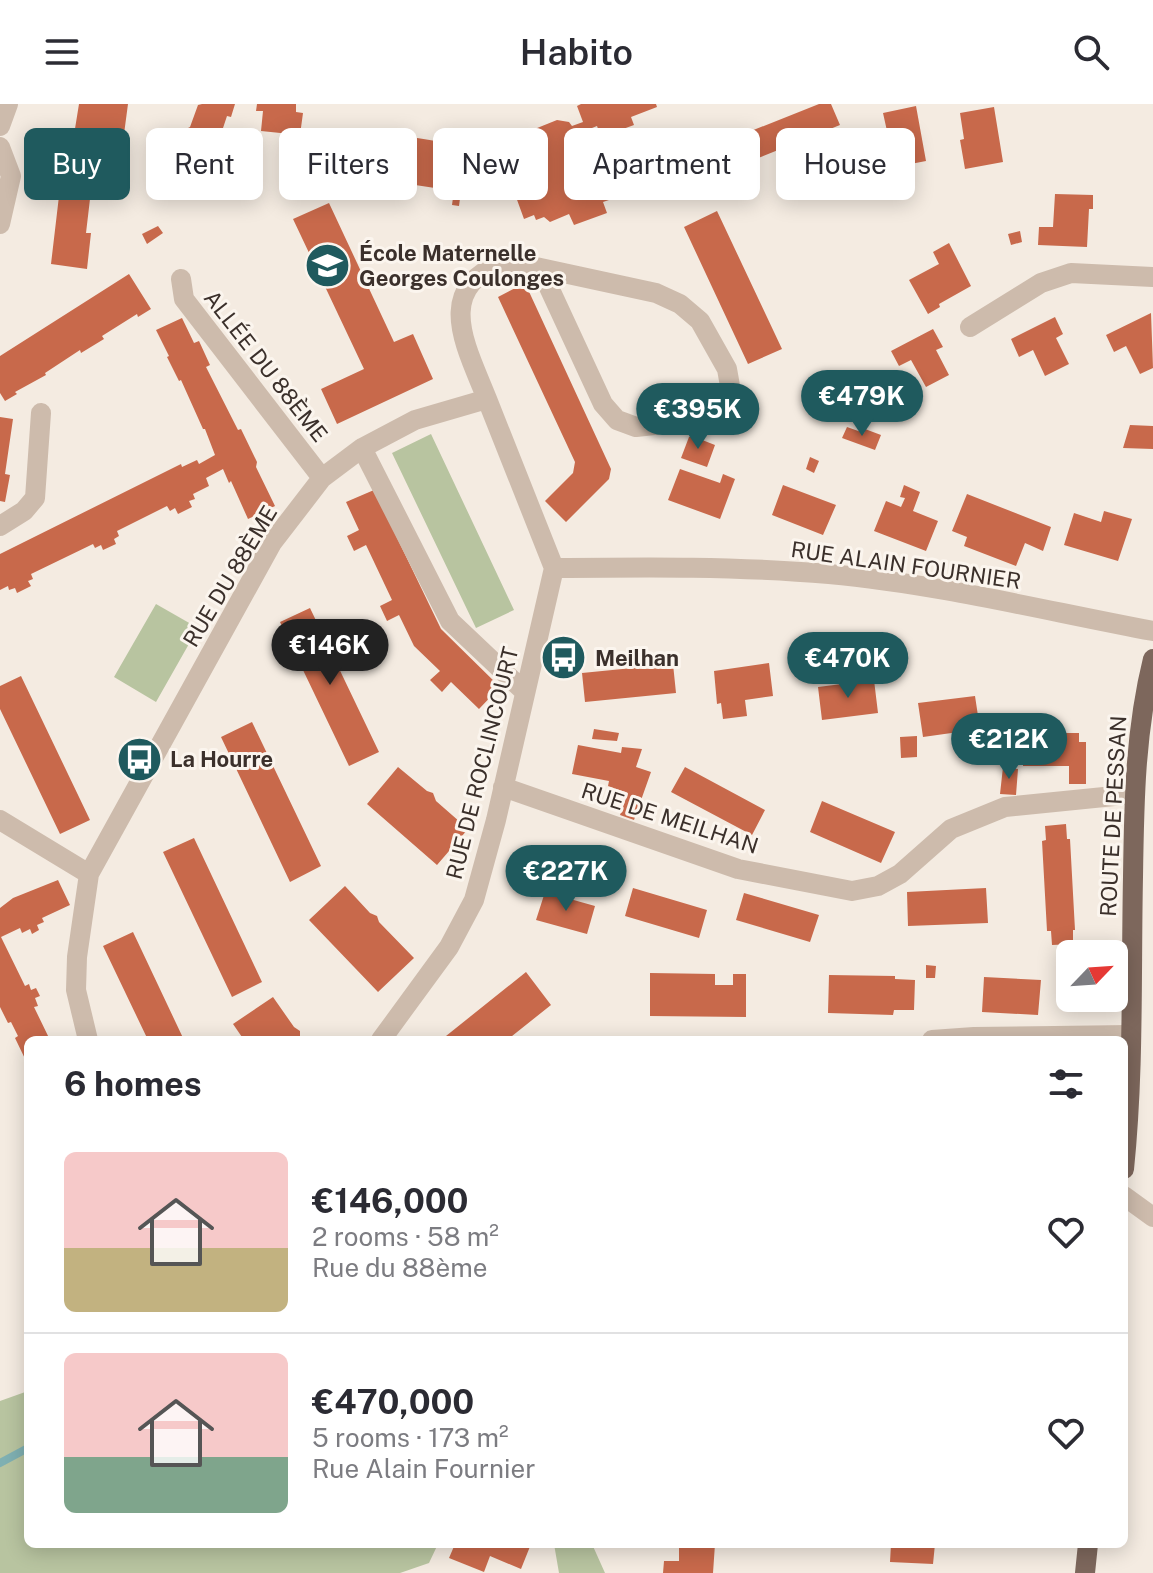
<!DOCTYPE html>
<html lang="en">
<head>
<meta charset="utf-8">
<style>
	body { margin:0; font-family:"Public Sans",sans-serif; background:#f7f7f7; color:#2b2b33; height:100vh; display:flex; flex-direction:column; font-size:30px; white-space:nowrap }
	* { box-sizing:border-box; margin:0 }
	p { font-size:26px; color:#7c7c81 }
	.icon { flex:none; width:44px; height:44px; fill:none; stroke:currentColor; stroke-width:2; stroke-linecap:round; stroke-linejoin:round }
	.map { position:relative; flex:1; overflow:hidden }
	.side { position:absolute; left:24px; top:932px; width:1104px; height:512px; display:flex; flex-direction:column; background:#fff; border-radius:12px; box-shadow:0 4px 20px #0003 }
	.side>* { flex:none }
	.banner { position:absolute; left:24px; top:24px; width:1106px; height:72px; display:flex; gap:16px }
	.needle { width:52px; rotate:65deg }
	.buttons { position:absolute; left:1056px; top:836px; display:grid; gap:16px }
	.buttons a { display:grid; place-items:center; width:72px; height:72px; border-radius:12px; background:#fff; box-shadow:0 4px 20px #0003; font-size:40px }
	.price { position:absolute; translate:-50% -68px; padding:0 18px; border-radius:28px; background:#1f5a5e; color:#fff; font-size:26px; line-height:52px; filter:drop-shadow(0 2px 4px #0008) }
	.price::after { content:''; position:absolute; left:50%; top:48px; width:24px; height:18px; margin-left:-12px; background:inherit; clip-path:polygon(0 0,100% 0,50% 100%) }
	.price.selected { background:#222; color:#fff }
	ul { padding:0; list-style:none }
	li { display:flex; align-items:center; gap:24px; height:200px; padding:0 40px }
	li+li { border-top:2px solid #e1e1e2 }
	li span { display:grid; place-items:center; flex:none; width:224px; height:160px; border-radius:12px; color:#555 }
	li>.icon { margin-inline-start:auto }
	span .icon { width:96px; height:96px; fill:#fffc; stroke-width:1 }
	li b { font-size:34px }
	h2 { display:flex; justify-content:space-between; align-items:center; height:96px; padding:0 40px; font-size:34px }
	.pill { padding:0 28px; border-radius:12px; background:#fff; box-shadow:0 4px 20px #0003; font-size:28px; line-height:72px }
	.pill.selected { background:#1f5a5e; color:#fff }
	header { display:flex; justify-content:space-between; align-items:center; height:104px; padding:0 40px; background:#fff; font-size:36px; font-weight:600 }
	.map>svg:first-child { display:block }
	.green { fill:#b8c4a0 }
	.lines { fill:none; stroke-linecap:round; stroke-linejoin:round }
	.stream { stroke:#7fb0b2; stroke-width:8 }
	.building { fill:#c8694b }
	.minor { stroke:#cdbbac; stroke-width:20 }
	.major { stroke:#7d675c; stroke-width:20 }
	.labels { text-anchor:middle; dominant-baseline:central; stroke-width:6; stroke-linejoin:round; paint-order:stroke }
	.poi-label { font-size:22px; font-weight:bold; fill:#3b302b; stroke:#fbf5ee; text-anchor:start }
	.street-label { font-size:22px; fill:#3b302b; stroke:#fbf5ee }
</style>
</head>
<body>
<header><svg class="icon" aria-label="menu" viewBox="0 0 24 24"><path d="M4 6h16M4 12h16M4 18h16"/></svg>Habito<svg class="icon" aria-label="search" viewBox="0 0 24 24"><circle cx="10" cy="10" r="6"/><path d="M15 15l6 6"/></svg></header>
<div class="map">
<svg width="1153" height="1469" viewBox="0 0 1153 1469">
	<rect width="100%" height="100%" fill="#f4ebe1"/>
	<path class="green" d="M431,330L514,506L476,524L392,349Z
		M156,500L198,524L156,598L114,573Z
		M28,1287V1440H438L429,1459L400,1469H0V1297Z
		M554,1440H592L605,1469H559Z"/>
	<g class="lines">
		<path class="stream" d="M0,1359L28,1344"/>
	</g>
	<path class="building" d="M79,0H128L122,45L93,42L91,53L63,49L65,36L73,37Z
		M202,0H235L231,13L227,12L216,45L181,62L168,34L190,23L198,1Z
		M257,0H296V8L303,9L300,31L261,27L263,7H256Z
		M581,0H656L657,3L631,13L634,21L601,33L597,22L587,26L609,84L605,85L609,96L603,98L607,109L574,121L569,110L550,118L544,113L536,116L534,111L524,115L516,93L512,94L507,83L510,81L502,50L509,47L505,37L557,16L569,18L572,22L583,18L577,2Z
		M819,0H831L840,21L751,57L741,31Z
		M916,2L926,57L890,64L885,37L889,36L883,9Z
		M994,3L1003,58L965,65L960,36L964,35L960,9Z
		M411,33L442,38L435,84L402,79Z
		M99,66L130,69L128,81L98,78Z
		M63,74L92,78L86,129H91L87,165L51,160L59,92L66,93L67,87L62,85Z
		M454,86L461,87L459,102L452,101Z
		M1055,90L1093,91V105H1089L1087,143L1038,141L1039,123H1053Z
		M329,99L394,238L413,230L433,275L337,320L321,285L364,265L293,115Z
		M717,107L782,245L748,260L684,123Z
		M158,122L163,129L147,140L142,130Z
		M1020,127L1022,138L1011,141L1008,130Z
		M949,139L971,182L939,200L940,203L928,210L909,176L939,160L933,148Z
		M129,170L151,205L138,213L137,210L102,232L104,235L81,249L80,246L45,269L46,271L15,288L17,290L5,297L0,289V252Z
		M525,179L611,365L609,375L566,418L545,397L573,369L575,358L498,193Z
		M1151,209L1153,264L1140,270L1126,242L1114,248L1106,231Z
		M1055,213L1063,230L1056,234L1069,260L1045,272L1033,246L1019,253L1011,235Z
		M182,214L194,239L199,237L210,261L206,263L238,326L241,325L257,358L256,363L275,402L248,415L231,377L229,379L223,365L206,374L209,382L193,390L195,395L189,397L192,403L178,410L175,404L170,407L167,402L117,427L119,432L114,435L116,440L103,446L101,441L95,444L93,440L31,470L33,475L28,477L31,482L17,489L15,484L9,486L8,482L0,486V450L181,360L182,363L197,356L199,360L215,351L205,325H203L181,276L179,277L167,253L169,252L156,226Z
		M933,225L943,243L936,246L949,271L926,283L911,256L899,262L891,247Z
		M0,313L13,315L5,370L10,371L5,398L0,397Z
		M1130,321L1153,322V345L1123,344Z
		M847,323L864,329L865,325L881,331L875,346L842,334Z
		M692,332L715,341L707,363L681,354L689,333Z
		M810,353L819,357L814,369L806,365Z
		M680,365L720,379L723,370L735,375L720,415L668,396Z
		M783,381L836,401L823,431L772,411Z
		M904,381L920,388L913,407L938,417L926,447L874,427L886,397L901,403L905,394L900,393Z
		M374,386L441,525L500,583L479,605L451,578L442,588L430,576L440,567L414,542L399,511L387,517L380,502L392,496L366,441L354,447L347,432L359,426L346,398Z
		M967,390L1051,423L1043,447L1025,439L1016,462L964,442L967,433L952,427Z
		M1104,407L1132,415L1118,457L1064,441L1074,409L1101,418Z
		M310,504L379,648L349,662L280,518Z
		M769,559L773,592L745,596L747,612L723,615L721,599L717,600L714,567Z
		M673,560L676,589L585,598L582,569Z
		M21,572L90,716L60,730L0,605V582Z
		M874,576L878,609L822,616L818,583Z
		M975,592L980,625L923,633L918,599Z
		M252,618L321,762L290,778L221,633Z
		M594,625L619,629L617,637L592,635Z
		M1024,629H1079V638H1086V680H1069V662H1023Z
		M917,632V653L901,654L900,633Z
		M578,641L621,649L622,643L642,645L636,663L651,668L634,716L620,711L628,689L608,682L609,677L572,670Z
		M398,663L427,687L433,689L436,697L468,725L437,761L367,700Z
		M685,663L765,706L752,731L671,688Z
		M1003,663L1018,665L1016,691L1000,690Z
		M822,697L895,728L881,759L810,728Z
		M1066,720L1067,735H1070L1075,826H1073V840L1052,841L1051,827H1047L1042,737L1046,736L1045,722Z
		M194,734L262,878L232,893L163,748Z
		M58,776L70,801L42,814L44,818L37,821L39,826L32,830L30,825L22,829L20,824L1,833L25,882L29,880L31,886L36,884L40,892L35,894L38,902L34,903L50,936H28V961L15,934L18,932L11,918L8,919L0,903V804L13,794Z
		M345,782L370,809L377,812L379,818L414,854L378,888L309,816Z
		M633,784L707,806L699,834L625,812Z
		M986,784L988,819L908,822L907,788Z
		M545,788L595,802L587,830L536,816Z
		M744,789L819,811L810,838L736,816Z
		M133,828L184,936H148L103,842Z
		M926,861L936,862L935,874H926Z
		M526,868L551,901L507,936H441Z
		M650,869L715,870V881H733V870H746V913L650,912Z
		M829,871L895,872V875L915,876L914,906H894L893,911L828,909Z
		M984,873L1041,876L1038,911L982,908Z
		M273,893L294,923L300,927V936H244L233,920Z
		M455,1440H531L521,1465L490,1452L484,1468L449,1454Z
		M679,1440H715L713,1469H663L664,1457H679Z
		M891,1440H935L933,1460L890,1458Z"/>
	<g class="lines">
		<path class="minor" d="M0,22L8,0
			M0,43L11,72L0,120
			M181,175L184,195L322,374
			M970,223L1041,179L1071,169L1153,173
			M487,295C466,242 431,182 508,157L656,189L680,200L700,217L727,265L730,282L725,299L713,310L699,316L636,323L617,316L603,300L540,164
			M362,344L450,517L525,588
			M0,422L24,407L35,394L41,309
			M554,464C646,463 737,462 829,470C938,480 1046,507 1153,527
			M503,683L738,765L852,787L878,782L900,770L951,725L1005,703L1134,690
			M0,716L89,770
			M88,936L76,886L77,853L89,770L272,439L322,374L362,344L415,316L487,295L554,464
			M381,936L449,843L474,796L496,716L554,464
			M932,936L974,933L1130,931
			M1124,1092L1153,1113"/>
		<path class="major" d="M1124,1065C1134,968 1131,870 1133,773C1134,699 1135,627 1153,555
			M1085,1469L1088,1440"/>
	</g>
	<defs>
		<symbol id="school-disc" viewBox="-11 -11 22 22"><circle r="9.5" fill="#1f5a5e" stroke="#fbf5ee"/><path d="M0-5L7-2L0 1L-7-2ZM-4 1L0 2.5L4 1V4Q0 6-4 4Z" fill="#fff"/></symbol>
		<symbol id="bus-disc" viewBox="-11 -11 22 22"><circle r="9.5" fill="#1f5a5e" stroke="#fbf5ee"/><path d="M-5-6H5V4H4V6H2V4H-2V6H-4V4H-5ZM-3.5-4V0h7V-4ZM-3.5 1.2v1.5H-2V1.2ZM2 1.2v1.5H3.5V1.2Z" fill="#fff"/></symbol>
	</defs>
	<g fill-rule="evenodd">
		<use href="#school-disc" x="302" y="136" width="51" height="51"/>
		<use href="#bus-disc" x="538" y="528" width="51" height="51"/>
		<use href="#bus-disc" x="114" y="630" width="51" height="51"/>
	</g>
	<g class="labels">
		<g class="poi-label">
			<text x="359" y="149">École Maternelle<tspan x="359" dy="25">Georges Coulonges</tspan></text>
			<text x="595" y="554">Meilhan</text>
			<text x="170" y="655">La Hourre</text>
		</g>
		<g class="street-label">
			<text transform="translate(266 262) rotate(52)">ALLÉE DU 88ÈME</text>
			<text transform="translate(906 461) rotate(8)">RUE ALAIN FOURNIER</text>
			<text transform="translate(230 472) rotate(-59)">RUE DU 88ÈME</text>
			<text transform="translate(482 659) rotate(-76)">RUE DE ROCLINCOURT</text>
			<text transform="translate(1113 712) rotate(-87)">ROUTE DE PESSAN</text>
			<text transform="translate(670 714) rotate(18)">RUE DE MEILHAN</text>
		</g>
	</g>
</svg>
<div class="buttons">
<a><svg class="needle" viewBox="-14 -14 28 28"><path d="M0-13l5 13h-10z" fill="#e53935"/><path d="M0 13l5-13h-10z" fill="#7c7c81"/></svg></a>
</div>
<b class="price" style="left:862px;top:334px">€479K</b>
<b class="price" style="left:698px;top:347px">€395K</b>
<b class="price selected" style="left:330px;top:583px">€146K</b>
<b class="price" style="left:848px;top:596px">€470K</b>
<b class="price" style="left:1009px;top:677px">€212K</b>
<b class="price" style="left:566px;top:809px">€227K</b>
<div class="banner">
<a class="pill selected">Buy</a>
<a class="pill">Rent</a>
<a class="pill">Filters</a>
<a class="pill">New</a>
<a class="pill">Apartment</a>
<a class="pill">House</a>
</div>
<section class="side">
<h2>6 homes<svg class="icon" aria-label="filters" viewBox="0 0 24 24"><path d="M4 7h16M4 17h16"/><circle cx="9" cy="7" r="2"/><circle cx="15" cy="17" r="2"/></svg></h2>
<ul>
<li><span style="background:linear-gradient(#f6c9c9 60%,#c2b280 0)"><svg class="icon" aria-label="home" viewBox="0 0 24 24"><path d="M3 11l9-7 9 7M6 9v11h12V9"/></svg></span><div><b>€146,000</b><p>2 rooms · 58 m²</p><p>Rue du 88ème</p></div><svg class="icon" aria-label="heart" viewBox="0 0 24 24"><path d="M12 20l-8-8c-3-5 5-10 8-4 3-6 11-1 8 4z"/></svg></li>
<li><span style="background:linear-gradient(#f6c9c9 65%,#7fa58c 0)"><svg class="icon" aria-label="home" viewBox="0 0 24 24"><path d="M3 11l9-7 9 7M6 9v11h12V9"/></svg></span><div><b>€470,000</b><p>5 rooms · 173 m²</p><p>Rue Alain Fournier</p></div><svg class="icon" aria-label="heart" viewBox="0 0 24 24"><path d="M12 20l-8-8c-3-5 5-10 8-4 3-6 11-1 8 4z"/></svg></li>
</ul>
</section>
</div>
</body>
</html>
